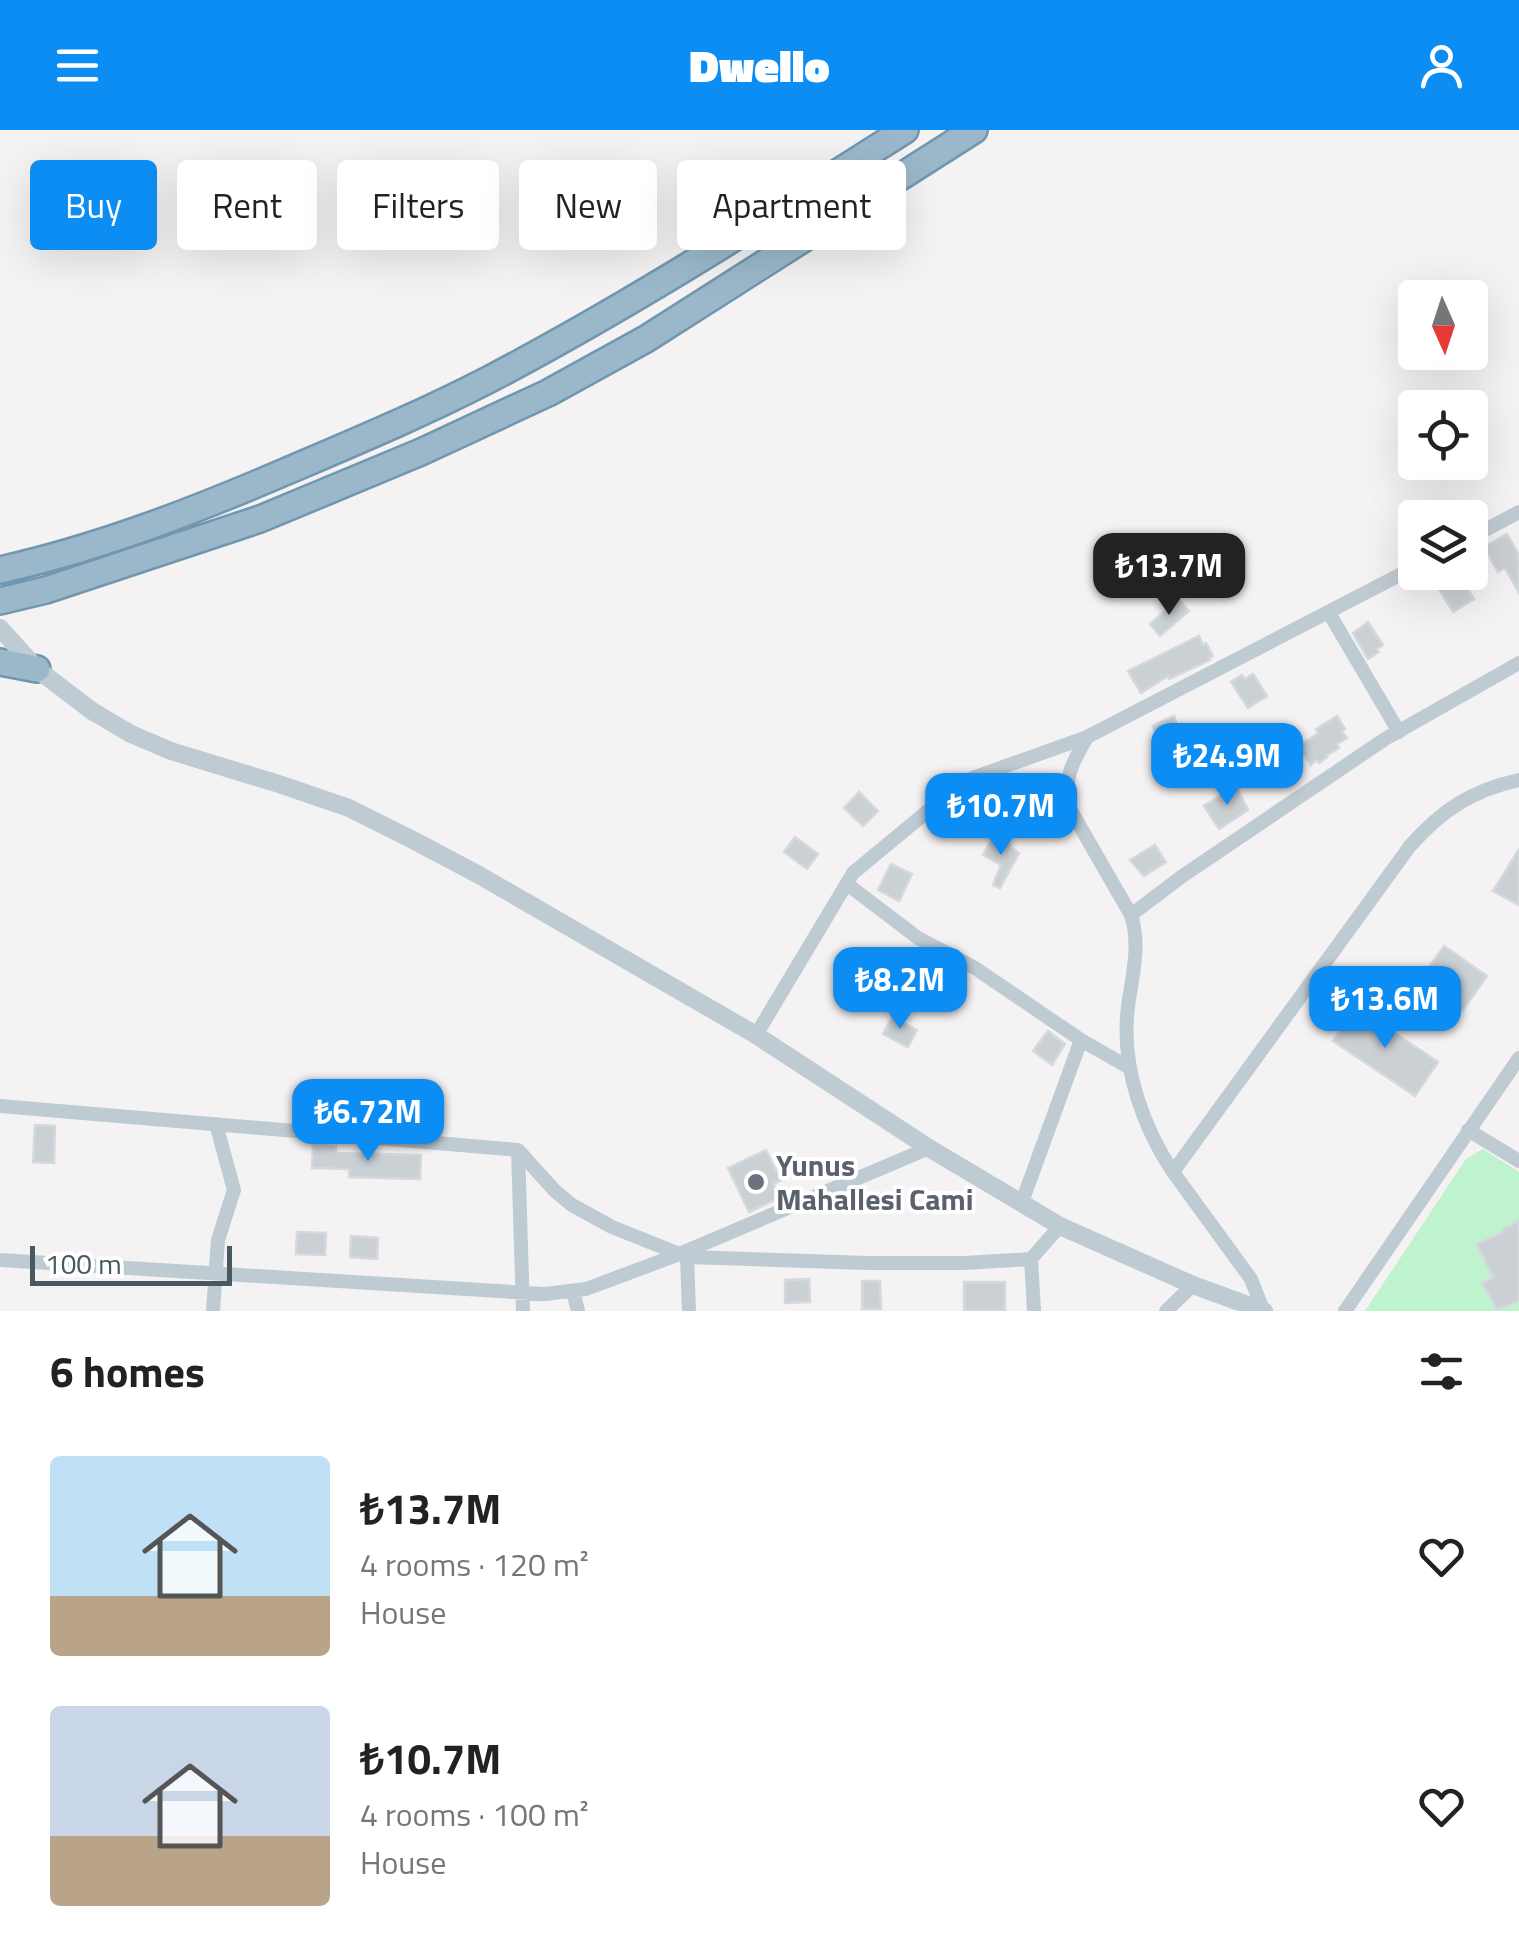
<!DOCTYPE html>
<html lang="en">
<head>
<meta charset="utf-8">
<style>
	body { margin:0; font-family:"Titillium Web",sans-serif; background:#f2f2f2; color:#222; height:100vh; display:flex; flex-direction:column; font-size:38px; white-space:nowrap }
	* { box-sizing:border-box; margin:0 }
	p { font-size:32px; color:#767676 }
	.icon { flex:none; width:55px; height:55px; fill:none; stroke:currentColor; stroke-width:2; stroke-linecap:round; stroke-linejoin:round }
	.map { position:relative; height:1181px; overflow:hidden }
	.side { display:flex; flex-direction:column; background:#fff; flex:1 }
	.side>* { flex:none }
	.banner { position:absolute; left:30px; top:30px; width:1000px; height:90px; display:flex; gap:20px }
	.needle { width:65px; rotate:177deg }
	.fabs { position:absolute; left:1398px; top:150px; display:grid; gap:20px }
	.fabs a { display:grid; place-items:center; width:90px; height:90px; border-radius:10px; background:#fff; box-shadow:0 10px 40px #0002; font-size:50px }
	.scale { position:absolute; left:30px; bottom:25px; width:202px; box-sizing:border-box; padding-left:10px; border:5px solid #485861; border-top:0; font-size:28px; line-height:35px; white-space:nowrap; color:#485861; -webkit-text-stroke:8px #fff; paint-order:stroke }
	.price { position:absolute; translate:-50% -85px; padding:0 22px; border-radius:20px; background:#0c8df4; color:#fff; font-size:32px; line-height:65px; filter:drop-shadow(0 2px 5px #0008) }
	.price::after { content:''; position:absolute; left:50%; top:60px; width:30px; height:22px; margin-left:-15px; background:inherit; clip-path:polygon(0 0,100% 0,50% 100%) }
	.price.on { background:#222; color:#fff }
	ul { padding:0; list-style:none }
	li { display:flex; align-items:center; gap:30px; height:250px; padding:0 50px }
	li span { display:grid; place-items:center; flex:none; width:280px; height:200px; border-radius:10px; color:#555 }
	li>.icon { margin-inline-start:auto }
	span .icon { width:120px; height:120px; fill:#fffc; stroke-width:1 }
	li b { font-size:42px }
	h2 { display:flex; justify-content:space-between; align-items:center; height:120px; padding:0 50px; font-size:42px }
	.tag { padding:0 35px; border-radius:10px; background:#fff; box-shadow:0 10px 40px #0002; font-size:35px; line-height:90px }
	.tag.on { background:#0c8df4; color:#fff }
	header { display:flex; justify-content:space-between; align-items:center; height:130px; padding:0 50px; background:#0c8df4; color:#fff; font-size:45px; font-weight:800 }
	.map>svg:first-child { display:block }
	.green { fill:#bef3cd }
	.building { fill:#cbd0d4; stroke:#d5d9dd; stroke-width:2.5 }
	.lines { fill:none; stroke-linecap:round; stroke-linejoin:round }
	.trunk-casing { stroke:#7196af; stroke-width:30 }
	.minor { stroke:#bfcbd2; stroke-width:14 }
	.tertiary { stroke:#bfcbd2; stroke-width:18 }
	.trunk { stroke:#9bb8ca; stroke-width:25 }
	.worship-dot { fill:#6b7280; stroke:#fff; stroke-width:4 }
	.labels { text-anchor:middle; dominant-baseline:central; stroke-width:8; stroke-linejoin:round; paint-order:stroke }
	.worship-label { font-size:30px; font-weight:bold; fill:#5b616d; stroke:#fff; text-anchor:start }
</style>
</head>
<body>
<header><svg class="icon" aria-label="menu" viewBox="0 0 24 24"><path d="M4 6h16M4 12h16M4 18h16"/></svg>Dwello<svg class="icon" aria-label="person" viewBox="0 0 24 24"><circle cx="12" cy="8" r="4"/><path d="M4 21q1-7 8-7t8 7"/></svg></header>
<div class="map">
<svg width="1519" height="1181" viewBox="0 0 1519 1181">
	<rect width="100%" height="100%" fill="#f4f2f2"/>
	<path class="green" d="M1483,1019L1519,1042V1181H1365L1466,1029Z"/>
	<path class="building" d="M1507,404L1519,425V463L1505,438L1498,442L1484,417Z
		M1429,442H1456L1460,449L1462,448L1474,469L1453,482Z
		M1179,470L1189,481L1160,506L1150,494Z
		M1368,492L1383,515L1377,519L1379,522L1368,529L1353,503Z
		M1199,506L1203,515L1206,513L1213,526L1209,528L1210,530L1169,549L1168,546L1141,563L1128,541Z
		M1253,544L1267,566L1248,578L1231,552L1242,545L1245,549Z
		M1174,586L1178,596L1182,594L1186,606L1161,618L1153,596Z
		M1337,586L1345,599L1342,601L1347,608L1337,614L1339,618L1326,626L1327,627L1319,633L1316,630L1311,635L1298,617L1318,603L1316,599Z
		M1236,656L1248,680L1219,699L1204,676Z
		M859,662L878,681L863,696L844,678Z
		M795,707L818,724L807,739L784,722Z
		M993,707L1011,715L1010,717L1019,723L1000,758L993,755L1001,735L983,725Z
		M1155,715L1166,732L1144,746L1130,730Z
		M1519,719V775L1493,761Z
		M891,734L912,744L899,771L878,760Z
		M1444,816L1487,846L1463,880L1420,850Z
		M1356,877L1438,932L1415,966L1333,911Z
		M892,887L917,900L908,917L883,904Z
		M1048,901L1065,914L1052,935L1033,921Z
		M35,995L55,996L54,1033L33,1032Z
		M313,1015L336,1016V1023L421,1025L420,1049L349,1047V1039L312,1038Z
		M766,1020L781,1050L774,1054L781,1067L749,1082L728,1038Z
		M1519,1091V1171L1497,1180L1482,1153L1493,1148L1477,1114L1503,1102L1504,1098Z
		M297,1102L326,1103L325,1125L296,1124Z
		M351,1106L378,1108L377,1129L350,1127Z
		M809,1149L810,1172L785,1173V1150Z
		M862,1151H880L881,1179H862Z
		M964,1152H1005V1181H964Z"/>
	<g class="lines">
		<defs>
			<path id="trunk" d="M0,440C99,418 194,381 287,341C355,312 422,284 488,250C631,175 768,87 905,0
				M0,471L46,460L260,389L421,322L548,263L646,209L974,0
				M0,532L37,539"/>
		</defs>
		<use href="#trunk" class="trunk-casing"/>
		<path class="minor" d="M1470,408L1519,382
			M1329,483L1399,602
			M1087,607C1072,634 1063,647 1070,679L1131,785C1142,820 1130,851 1127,886C1123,940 1143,997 1173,1042
			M847,754L918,808L975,838L1081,910L1022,1072
			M1131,785L1181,747L1385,609L1519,533
			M756,905L853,743L964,651L1087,607L1415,437
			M1081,910L1128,937
			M0,976L518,1020L555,1061L572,1075L612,1097L687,1127L868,1133H964L1031,1129
			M1468,1000L1519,1031
			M518,1020L523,1181
			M687,1127L689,1181
			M0,1130L545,1164L586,1159L677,1125L929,1018
			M573,1161L578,1181
			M1263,1180L1251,1149L1173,1042L1410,716C1442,680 1472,660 1519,650
			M213,1181L218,1110L234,1060L216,994
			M1034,1181L1031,1129L1060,1096
			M1166,1181L1193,1155
			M1345,1181L1519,928"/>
		<path class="tertiary" d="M0,498L37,539L92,581L131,604L171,621L279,654L349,678L411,709L479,745L756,905L929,1018L1060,1096L1193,1155L1264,1181"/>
		<use href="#trunk" class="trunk"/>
	</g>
	<circle class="worship-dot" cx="756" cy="1052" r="10"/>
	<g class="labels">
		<g class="worship-label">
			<text x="776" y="1035">Yunus<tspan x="776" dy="34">Mahallesi Cami</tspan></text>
		</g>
	</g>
</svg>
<div class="fabs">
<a><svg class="needle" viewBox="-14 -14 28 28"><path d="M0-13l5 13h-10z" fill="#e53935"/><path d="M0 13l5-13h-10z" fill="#767676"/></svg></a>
<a><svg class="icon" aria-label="locate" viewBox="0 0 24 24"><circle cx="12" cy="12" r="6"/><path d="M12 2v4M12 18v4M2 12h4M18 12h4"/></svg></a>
<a><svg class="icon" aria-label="layers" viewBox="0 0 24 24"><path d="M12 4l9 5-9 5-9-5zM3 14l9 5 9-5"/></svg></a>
</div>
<div class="scale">100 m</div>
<b class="price on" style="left:1169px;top:488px">₺13.7M</b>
<b class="price" style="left:1227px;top:678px">₺24.9M</b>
<b class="price" style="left:1001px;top:728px">₺10.7M</b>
<b class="price" style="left:900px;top:902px">₺8.2M</b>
<b class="price" style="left:1385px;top:921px">₺13.6M</b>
<b class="price" style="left:368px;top:1034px">₺6.72M</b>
<div class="banner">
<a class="tag on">Buy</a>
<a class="tag">Rent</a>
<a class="tag">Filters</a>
<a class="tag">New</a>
<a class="tag">Apartment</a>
</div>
</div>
<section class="side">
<h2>6 homes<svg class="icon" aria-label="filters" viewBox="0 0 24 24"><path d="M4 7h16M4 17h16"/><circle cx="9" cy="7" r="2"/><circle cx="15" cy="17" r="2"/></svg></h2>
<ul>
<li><span style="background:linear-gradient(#bfe0f5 70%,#b9a48a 0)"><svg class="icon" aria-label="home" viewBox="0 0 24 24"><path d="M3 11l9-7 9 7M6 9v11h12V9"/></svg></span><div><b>₺13.7M</b><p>4 rooms · 120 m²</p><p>House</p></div><svg class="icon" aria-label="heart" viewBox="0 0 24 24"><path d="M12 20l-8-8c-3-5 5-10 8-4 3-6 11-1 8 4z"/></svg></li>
<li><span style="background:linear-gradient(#c9d6e8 65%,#b9a48a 0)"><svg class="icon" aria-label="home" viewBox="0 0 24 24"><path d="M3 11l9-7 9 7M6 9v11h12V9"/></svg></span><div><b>₺10.7M</b><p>4 rooms · 100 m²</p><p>House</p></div><svg class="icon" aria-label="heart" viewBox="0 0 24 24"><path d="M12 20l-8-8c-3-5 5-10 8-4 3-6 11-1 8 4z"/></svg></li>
</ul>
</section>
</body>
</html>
